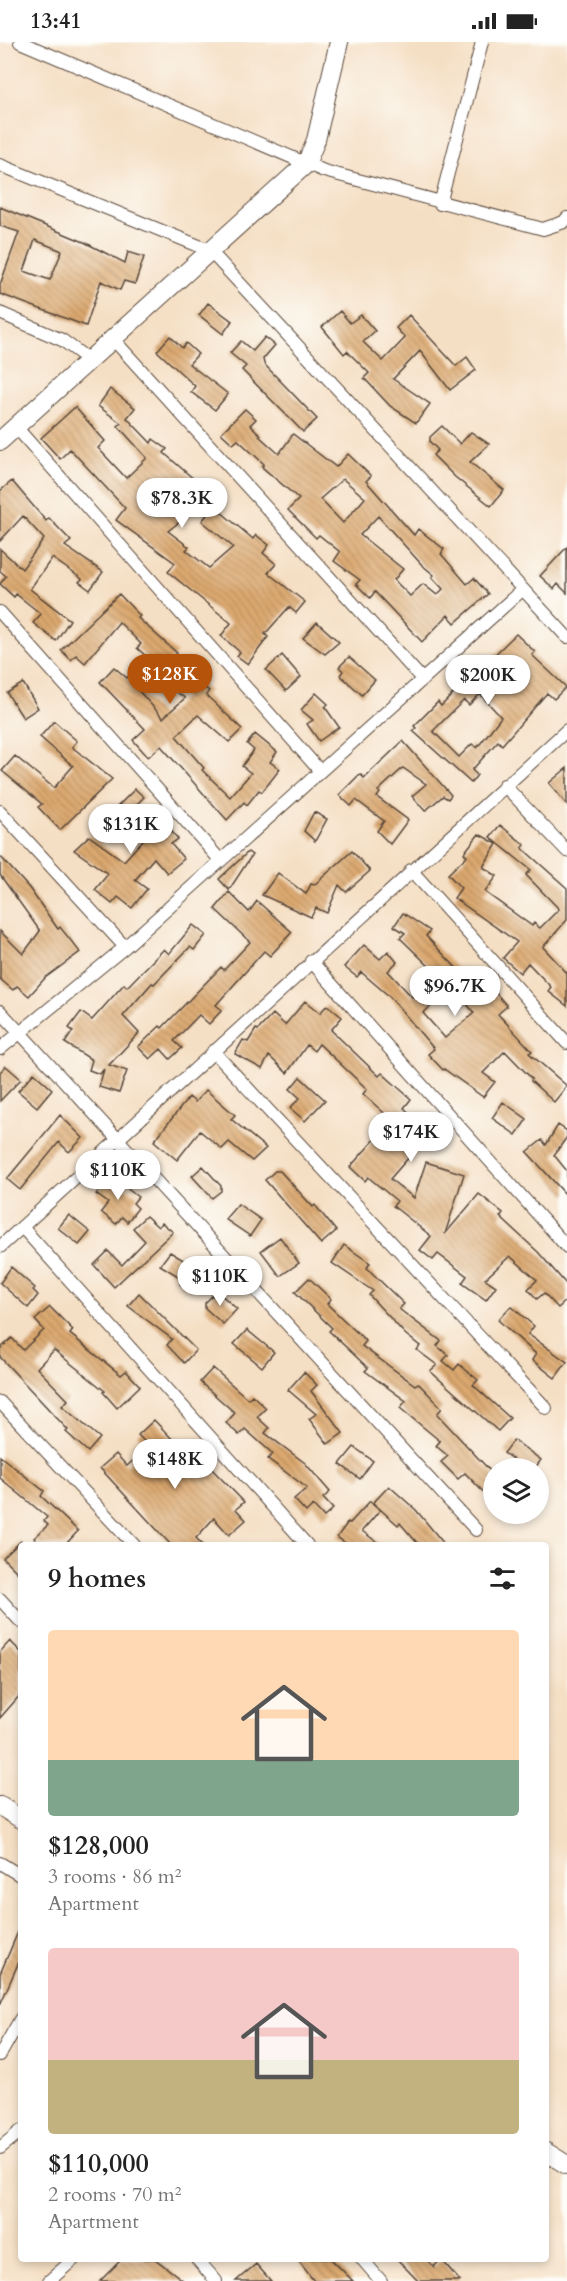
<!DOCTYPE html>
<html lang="en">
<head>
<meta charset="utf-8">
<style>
	body { margin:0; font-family:Cardo,serif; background:#f2f2f2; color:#222; height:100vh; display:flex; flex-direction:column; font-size:22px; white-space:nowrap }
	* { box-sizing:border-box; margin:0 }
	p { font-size:20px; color:#767676 }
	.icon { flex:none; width:33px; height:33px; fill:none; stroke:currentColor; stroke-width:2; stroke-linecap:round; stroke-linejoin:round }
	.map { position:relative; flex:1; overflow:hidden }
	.details { position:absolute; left:18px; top:1500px; width:531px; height:720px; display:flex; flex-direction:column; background:#fff; border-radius:6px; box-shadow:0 3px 9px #0003 }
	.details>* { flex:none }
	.buttons { position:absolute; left:483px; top:1416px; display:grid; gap:12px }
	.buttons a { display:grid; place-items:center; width:66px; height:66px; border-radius:50%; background:#fff; box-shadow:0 3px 9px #0003; font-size:30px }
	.price { position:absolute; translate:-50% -51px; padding:0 14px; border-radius:21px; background:#fff; color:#222; font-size:20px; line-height:39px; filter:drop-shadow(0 2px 3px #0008) }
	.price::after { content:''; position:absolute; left:50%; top:36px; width:18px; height:14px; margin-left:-9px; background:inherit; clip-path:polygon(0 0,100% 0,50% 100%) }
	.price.selected { background:#b45309; color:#fff }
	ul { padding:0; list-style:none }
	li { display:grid; align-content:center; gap:12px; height:318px; padding:0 30px }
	li span { display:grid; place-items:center; height:186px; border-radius:6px; color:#555 }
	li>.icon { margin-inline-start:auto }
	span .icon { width:108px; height:108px; fill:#fffc; stroke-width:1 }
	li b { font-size:26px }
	h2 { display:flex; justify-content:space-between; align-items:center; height:72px; padding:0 30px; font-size:26px }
	.status { display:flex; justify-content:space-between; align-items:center; height:42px; padding:0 30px; background:#fff; direction:ltr }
	.status svg { height:16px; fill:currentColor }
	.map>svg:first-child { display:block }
	.building { fill:url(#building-back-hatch); fill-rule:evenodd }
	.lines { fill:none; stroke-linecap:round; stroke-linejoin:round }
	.street-casing { stroke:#574537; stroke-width:14 }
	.secondary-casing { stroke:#574537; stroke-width:20 }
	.street { stroke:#fff; stroke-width:12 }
	.secondary { stroke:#fff; stroke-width:18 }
</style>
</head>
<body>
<div class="status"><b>13:41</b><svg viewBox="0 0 49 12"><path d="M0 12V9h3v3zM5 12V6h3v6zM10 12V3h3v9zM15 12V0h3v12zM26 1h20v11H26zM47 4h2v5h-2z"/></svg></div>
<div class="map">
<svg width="567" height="2239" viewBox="0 0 567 2239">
	<defs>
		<pattern id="building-back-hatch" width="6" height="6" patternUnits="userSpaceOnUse" patternTransform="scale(1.5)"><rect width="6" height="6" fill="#dca96f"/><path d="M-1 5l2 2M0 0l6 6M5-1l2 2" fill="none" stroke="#b48a5b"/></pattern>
	</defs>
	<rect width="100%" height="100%" fill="#fdfcf7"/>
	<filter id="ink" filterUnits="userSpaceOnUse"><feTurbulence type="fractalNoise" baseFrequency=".0167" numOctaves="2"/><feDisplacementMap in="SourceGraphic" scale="12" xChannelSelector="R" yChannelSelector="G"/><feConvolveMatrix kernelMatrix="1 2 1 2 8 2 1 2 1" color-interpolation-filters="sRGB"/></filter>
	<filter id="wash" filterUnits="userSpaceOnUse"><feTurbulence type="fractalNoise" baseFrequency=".008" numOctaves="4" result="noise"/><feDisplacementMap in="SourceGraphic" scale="24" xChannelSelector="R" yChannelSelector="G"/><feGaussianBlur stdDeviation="1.35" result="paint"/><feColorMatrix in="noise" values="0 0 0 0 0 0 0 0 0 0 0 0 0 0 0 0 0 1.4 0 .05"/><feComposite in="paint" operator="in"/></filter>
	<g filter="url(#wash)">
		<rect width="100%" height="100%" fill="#f5dfc4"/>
		<g id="blocks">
			<path class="building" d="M0,165L84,200L125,221L128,210L144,215L135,242L124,239L120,248L101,239L86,284L0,252V243L19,190L0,184ZM35,198L62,209L50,238L24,229Z
				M208,261L232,279L223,292L199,273Z
				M340,269L350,281L361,273L375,289L363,300L383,319L405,296L396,286L409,273L456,324L467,315L476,328L450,348L420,309L393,337L430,362L416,381L390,364L364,336L369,331L347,309L344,312L322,285Z
				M170,294L182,306L186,301L198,312L189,322L228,352L215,368L191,350L195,344L157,309Z
				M265,295L275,303L263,317L264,322L317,377L303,390L242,328L246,324L230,311L241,299L253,309Z
				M110,347L135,366L127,376L151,401L153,397L167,407L164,411L196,439L172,467L182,478L168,489L189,505L186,508L209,526L233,505L202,479L214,464L253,497L256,493L269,503L263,511L276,522L268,531L305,560L296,571L289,565L265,592L268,595L248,622L237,614L240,610L221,594L231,581L168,530L175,521L116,478L125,466L70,407L60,417L41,396L75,365L105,399L98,406L126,436L147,416L118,384L121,381L98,364Z
				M245,367L256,377L250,383L261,393L259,394L279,412L293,392L336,425L348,412L371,434L366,439L414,493L418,487L444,507L441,512L467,542L474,536L488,552L455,581L448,573L422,600L375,550L370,556L356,542L360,538L334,519L340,510L319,493L316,496L288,468L299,457L262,425L264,422L238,398L233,402L221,391ZM343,437L365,456L343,481L320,457ZM378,474L422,523L434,533L432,535L443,547L437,553L423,542L410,554L394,538L403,527L360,493Z
				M442,384L460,402L471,390L489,402L470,420L504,448L491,464L455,435L433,413L438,408L430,400V395Z
				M12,439L46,479L49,476L71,499L65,504L103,530L90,548L79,540L82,537L52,516L30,547L70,578L56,599L33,581L41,572L16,552L14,555L0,542L6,534L0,529V507L22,527L44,497L23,474L0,499V449Z
				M567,505V551L558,542L554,547L540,534Z
				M119,552L140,574L138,576L177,611L169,619L209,649L206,653L242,687L229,700L198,673L176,694L204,726L202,728L230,755L251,731L242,724L254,708L247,702L255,692L277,710L270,720L280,727L262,750L259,748L247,763L244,760L227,778L161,704L148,715L133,698L145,687L100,640L114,625L127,636L147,615L137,606L141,602L119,580L85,621L76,613L71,618L61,608ZM158,625L176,642L172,647L185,656L163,676L137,647Z
				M317,580L339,600L325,612L303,596Z
				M516,592L535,610L532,613L566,645L554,657L547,651L502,703L498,699L472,728L477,733L471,741L413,689L416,686L414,684L438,660L441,664L467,638L460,631L474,618L481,626ZM480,652L501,675L477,706L472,702L459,715L433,689L464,658L469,663Z
				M282,613L301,635L286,649L266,628Z
				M349,615L375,638L362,653L340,633L343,629L339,625Z
				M23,641L38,666L23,676L7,651Z
				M316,651L328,662L325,665L339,685L319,699L307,682L313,678L301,668Z
				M54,679L77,699L72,705L112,737L60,788L38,765L42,762L2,729L15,714L54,746L73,724L40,695Z
				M403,699L451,753L448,757L443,754L425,769L412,754L426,742L403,726L378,749L380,751L377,755L408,778L390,802L377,789L384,779L356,758L351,764L339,753L360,732L364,736Z
				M567,726V763L549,741Z
				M135,747L144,755L135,764L161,791L168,785L178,797L171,802L184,817L167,831L154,816L135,838L147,847L132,866L118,855L112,862L95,848L108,832L74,808L89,794L124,819L143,798L114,768Z
				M314,770L327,777L315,799L304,789Z
				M500,783L525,803L522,806L567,846V878L543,905L567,931V964L548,949L551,945L528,921L520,931L503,916L517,900L454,856L461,846L448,832L467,814L464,811L479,792L497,802L483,825L497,834L485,850L532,884L534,881L540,886L559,867L526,833L531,828L490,795Z
				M352,809L370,829L346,850L339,843L327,871L316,866L311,875L262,853L278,831L306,852L311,842L314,843Z
				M248,810L252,813L229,848L219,837Z
				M0,814L29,846L58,887L60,885L80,910L45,936L29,954L17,944L13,948L0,937V889L23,912L40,889L0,833Z
				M229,850L249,870L257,859L292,890L270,914L264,909L216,963L222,968L209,982L199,973L174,999L182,1006L170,1017L161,1007L150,1017L138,1005L160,984L162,986L221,925L224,928L250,900L215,867Z
				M403,871L430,889L426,894L486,957L495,950L507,964L498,972L532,1009L529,1011L567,1044L554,1060L531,1039L532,1037L505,1009L483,1031L495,1040L483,1055L444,1027L443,1028L428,1012L434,1007L390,955L361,930L357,935L344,925L364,903L380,917L388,909L397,920L388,929L412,955L421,948L434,962L423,971L445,996L474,971L464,958L400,896L405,891L394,884Z
				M193,883L206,893L194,908L190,905L154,942L152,941L123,974L139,991L109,1023L127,1029L119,1051L99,1045L104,1027L100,1032L89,1028L92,1018L65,1001L73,989L69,986L81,970L92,978L124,942L127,945L164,907L169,912Z
				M305,959L320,971L327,963L342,975L331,988L379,1034L382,1031L411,1057L404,1066L430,1091L390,1137L414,1156L426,1120L464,1132L445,1192L479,1152L503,1171L500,1175L538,1210L567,1243V1258L558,1266L544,1251L537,1257L528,1247L537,1238L510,1214L485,1237L496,1244L486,1258L462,1241L467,1234L438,1212L433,1218L420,1208L431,1194L393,1164L397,1159L368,1135L365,1139L350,1125L376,1096L384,1103L401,1086L363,1052L367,1047L319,1002L314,1009L307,1003L287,1031L269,1014L262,1027L235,1012L243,998L248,1000L256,987L258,988L273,972L285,983Z
				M6,1024L21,1037L0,1059V1030Z
				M34,1031L52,1047L37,1065L18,1049Z
				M300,1035L325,1058L305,1079L290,1066L300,1056L290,1047Z
				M206,1048L235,1073L231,1077L266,1106L252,1119L229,1100L222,1107L200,1089L177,1118L154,1099L189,1055L195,1060Z
				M503,1060L527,1077L516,1093L492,1076Z
				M60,1073L83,1096L69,1110L59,1100L20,1148L7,1137Z
				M558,1083L567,1089V1095L554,1113L567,1129V1154L527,1110L542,1098L546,1103Z
				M203,1124L221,1144V1149L212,1156L192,1134Z
				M275,1129H280L313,1165L315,1163L336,1189L321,1202L265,1138Z
				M111,1134L138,1155L133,1161L138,1166L127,1180L122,1175L116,1182L101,1170L108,1161L96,1152Z
				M238,1162L261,1178L250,1194L225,1177Z
				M69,1173L90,1190L79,1203L58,1186Z
				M146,1174L158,1185L162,1181L173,1190L114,1245L94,1223L108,1209L122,1223L145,1199L133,1186Z
				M280,1195L299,1221L280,1234L261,1209Z
				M344,1203L370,1221L367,1226L404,1262L399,1267L441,1299L437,1304L448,1313L443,1319L454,1328L459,1322L478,1338L473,1343L510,1376L498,1389L430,1329L437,1323L417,1308L420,1304L405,1292L369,1253L373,1249L332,1221Z
				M170,1210L203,1230L191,1249L180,1242L183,1237L160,1223Z
				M11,1225L35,1246L33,1248L38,1253L28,1266L0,1241Z
				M309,1236L331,1257L327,1262L366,1299L362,1304L415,1343L418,1341L442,1366L437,1372L494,1433V1461L465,1431L458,1437L441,1420L448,1414L436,1404L440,1399L400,1366L406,1359L365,1329L368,1326L329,1289L332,1286L295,1250Z
				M217,1249L237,1267L223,1282L205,1266V1261Z
				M139,1251L196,1308L184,1321L167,1303L172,1297L128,1264Z
				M511,1264L534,1284L528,1292L567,1320L555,1336L532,1318L536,1312L498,1278Z
				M50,1265L73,1288L70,1292L121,1333L126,1329L140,1344L117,1366L103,1350L105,1349L54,1308L37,1326L68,1358L62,1364L100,1396L88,1410L66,1390L68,1388L0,1315V1307L12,1296L23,1308L44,1288L35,1278Z
				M247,1288L274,1310L262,1325L234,1302Z
				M213,1326L248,1357L252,1353L266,1366L257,1375L269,1386L265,1391L305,1421L330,1450L323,1456L333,1467L324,1475L313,1463L306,1470L294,1457L307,1446L268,1417L273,1412L245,1387L239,1393L226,1381L235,1371L200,1340Z
				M304,1330L317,1343L311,1349L343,1391L328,1402L309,1377L316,1372L288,1348Z
				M154,1378L176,1401L174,1404L202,1430L208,1423L244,1460L236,1467L246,1478L229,1493L214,1476L196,1496L203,1503H171L100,1426L116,1412L127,1424L149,1404L138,1393Z
				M514,1398L541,1418L535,1426H525L504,1411Z
				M354,1405L373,1419L360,1437L340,1422Z
				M0,1414L44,1449L41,1454L78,1489L65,1503H40L34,1496L48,1483L44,1479L47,1475L0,1436Z
				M389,1444L416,1468L445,1503H419L400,1481L398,1483L373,1461Z
				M370,1459L380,1468L362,1489L381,1503H348L337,1495L348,1480L350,1481Z
				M21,1499V1534L3,1516Z
				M10,1599L21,1610V1652L0,1676V1610Z
				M21,1883V1915L0,1963V1932Z
				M122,2217H155L184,2239H100Z
				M297,2217H331L353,2239H314Z
				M397,2217H426L434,2225L441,2217L460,2239H418Z
				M256,2222L271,2239H236L249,2228Z"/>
		</g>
	</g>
	<g filter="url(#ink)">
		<use href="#blocks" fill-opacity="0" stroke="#574537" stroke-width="1.5"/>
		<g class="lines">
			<defs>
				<path id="street" d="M20,0L324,129L543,187L564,180L567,176
					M0,123L209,208L567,595
					M440,162L482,0
					M0,271L62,298L89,318
					M113,297L422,637
					M15,384L320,729
					M0,570L221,819
					M504,743L567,809
					M0,769L125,905
					M411,828L567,1001
					M311,919L567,1205
					M0,969L476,1488
					M0,1007L125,905L522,548
					M213,1009L546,1366
					M22,1185L307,1503
					M0,1205L567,688
					M0,1360L134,1503
					M0,1557L21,1580
					M0,1821L21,1834
					M0,2013L21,1976
					M0,2106L21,2089
					M197,2217L216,2239
					M362,2217L381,2239
					M49,2239L74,2217"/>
				<path id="secondary" d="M0,399L306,122L316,98L339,0
					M0,1764L21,1777
					M546,2110L567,2123"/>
			</defs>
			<use href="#street" class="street-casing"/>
			<use href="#secondary" class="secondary-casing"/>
			<use href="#street" class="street"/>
			<use href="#secondary" class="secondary"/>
		</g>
	</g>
</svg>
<div class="buttons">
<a><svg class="icon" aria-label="layers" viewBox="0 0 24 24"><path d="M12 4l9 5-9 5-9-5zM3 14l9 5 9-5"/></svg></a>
</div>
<b class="price" style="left:182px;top:487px">$78.3K</b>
<b class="price selected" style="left:170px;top:663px">$128K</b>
<b class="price" style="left:488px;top:664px">$200K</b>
<b class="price" style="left:131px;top:813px">$131K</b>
<b class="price" style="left:455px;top:975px">$96.7K</b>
<b class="price" style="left:411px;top:1121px">$174K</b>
<b class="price" style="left:118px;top:1159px">$110K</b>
<b class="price" style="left:220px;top:1265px">$110K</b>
<b class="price" style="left:175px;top:1448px">$148K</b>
<section class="details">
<h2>9 homes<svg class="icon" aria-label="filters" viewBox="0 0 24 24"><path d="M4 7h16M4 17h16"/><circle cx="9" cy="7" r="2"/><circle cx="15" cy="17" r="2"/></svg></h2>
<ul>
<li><span style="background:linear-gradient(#ffd9b3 70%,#7fa58c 0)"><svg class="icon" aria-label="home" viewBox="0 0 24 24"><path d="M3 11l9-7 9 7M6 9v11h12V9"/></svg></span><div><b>$128,000</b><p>3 rooms · 86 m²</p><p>Apartment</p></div></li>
<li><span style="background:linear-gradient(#f6c9c9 60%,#c2b280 0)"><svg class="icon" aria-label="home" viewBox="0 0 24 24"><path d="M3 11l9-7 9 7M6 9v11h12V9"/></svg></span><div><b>$110,000</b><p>2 rooms · 70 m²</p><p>Apartment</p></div></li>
</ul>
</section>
</div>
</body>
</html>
